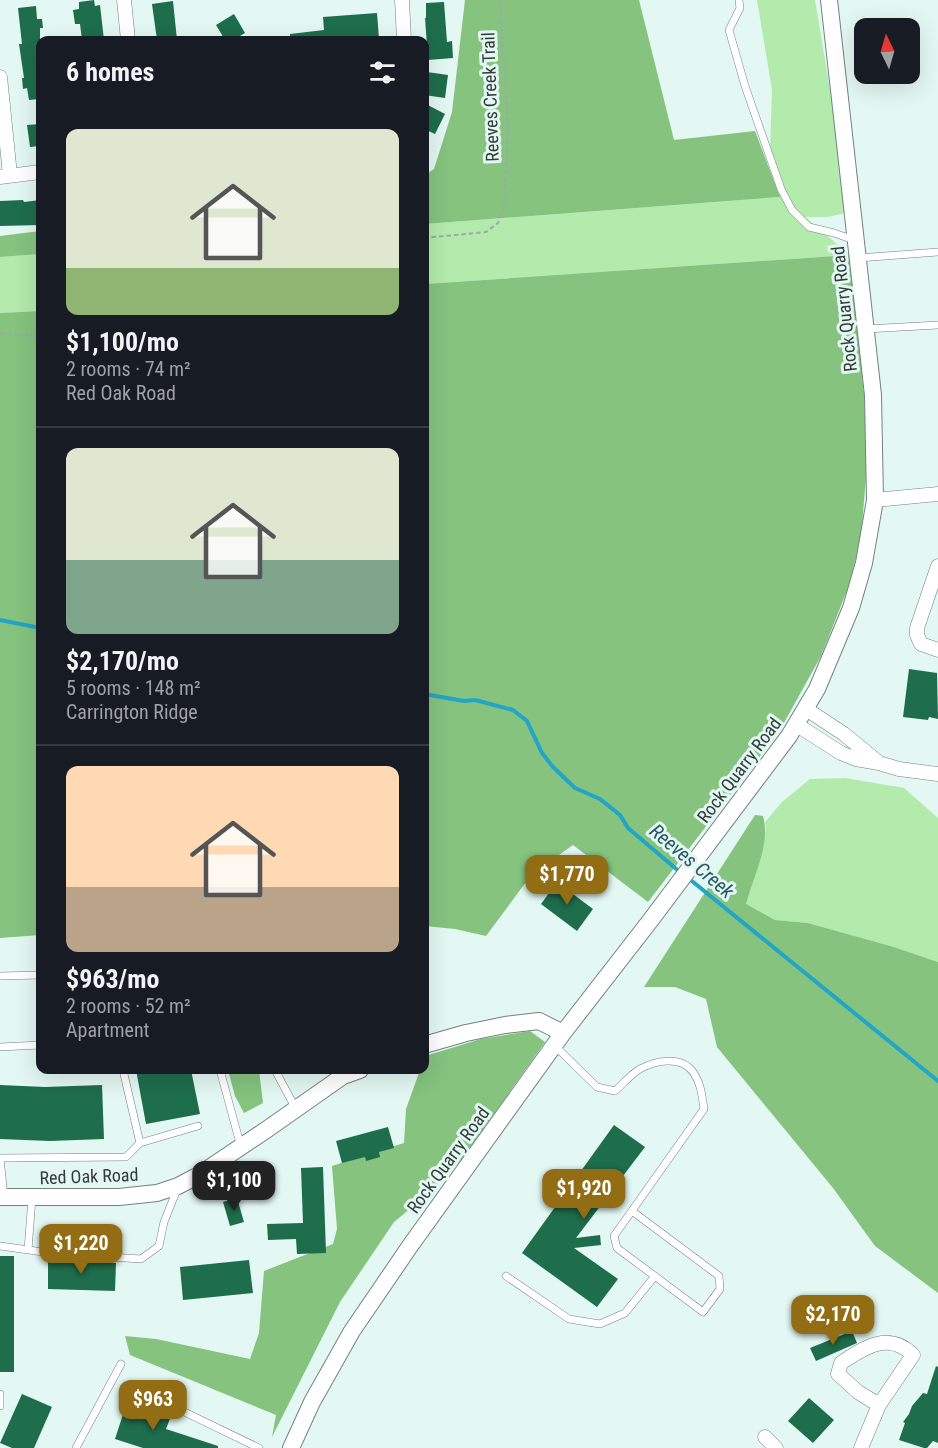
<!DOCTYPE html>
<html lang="en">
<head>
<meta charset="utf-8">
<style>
	body { margin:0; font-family:"Roboto Condensed",sans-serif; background:#20242c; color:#f1f3f6; height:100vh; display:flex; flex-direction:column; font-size:22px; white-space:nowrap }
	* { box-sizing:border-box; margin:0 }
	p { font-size:20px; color:#9ea1a6 }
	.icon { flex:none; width:33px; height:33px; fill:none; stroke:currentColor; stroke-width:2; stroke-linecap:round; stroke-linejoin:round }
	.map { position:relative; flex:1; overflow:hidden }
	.sheet { position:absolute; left:36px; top:36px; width:393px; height:1038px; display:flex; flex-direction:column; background:#171b24; border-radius:12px; box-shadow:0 6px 24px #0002 }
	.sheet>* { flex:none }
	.needle { width:39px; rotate:355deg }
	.tools { position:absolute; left:854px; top:18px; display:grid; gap:12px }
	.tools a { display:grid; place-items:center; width:66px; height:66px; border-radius:12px; background:#171b24; box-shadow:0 6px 24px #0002; font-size:30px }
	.price { position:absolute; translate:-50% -51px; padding:0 14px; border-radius:12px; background:#926d14; color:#fff; font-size:20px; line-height:39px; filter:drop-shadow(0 2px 3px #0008) }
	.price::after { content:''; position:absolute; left:50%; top:36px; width:18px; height:14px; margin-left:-9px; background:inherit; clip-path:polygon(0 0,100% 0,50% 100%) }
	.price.current { background:#222; color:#fff }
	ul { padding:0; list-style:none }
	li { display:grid; align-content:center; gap:12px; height:318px; padding:0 30px }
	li+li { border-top:2px solid #363941 }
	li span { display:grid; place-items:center; height:186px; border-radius:12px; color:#555 }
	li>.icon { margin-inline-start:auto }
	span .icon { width:108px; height:108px; fill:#fffc; stroke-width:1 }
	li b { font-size:26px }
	h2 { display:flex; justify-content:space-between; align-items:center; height:72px; padding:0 30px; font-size:26px }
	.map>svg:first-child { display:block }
	.green { fill:#b3ebac }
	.forest { fill:#85c37e }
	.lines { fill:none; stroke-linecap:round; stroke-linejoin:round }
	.stream { stroke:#22a5c7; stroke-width:4 }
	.building { fill:#1e6d4d }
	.service-casing { stroke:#71837f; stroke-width:8 }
	.minor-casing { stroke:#71837f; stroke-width:15 }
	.tertiary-casing { stroke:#71837f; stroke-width:18 }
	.path { stroke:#9baba7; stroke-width:2; stroke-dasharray:4.5 3; stroke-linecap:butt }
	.service { stroke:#fff; stroke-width:7 }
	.minor { stroke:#fff; stroke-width:14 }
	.tertiary { stroke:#fff; stroke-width:16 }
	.labels { text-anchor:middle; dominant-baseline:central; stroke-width:6; stroke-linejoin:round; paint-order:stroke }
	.street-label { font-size:18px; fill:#333b39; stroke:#e3f7f3 }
	.water-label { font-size:20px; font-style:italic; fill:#275867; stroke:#e3f7f3 }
</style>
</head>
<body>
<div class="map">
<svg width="938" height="1448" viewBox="0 0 938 1448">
	<rect width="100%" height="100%" fill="#e3f7f3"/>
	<path class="green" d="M757,0H815L844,173L845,213L828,217H805L850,255L425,284V224L779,197L770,151L772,90Z
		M40,254V311L0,313V257Z
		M845,778L904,788L938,818V962L894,947L808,923L775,920L745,904L758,865L766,828L765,822L782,802L810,779Z"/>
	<path class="forest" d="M465,0H639L674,140L755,131L780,197L425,224V175L434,169L452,112Z
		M40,231V254L0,257V236Z
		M850,255L864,394L867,464L861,539L848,588L821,656L780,730L648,902L573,845L532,874L486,936L455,929L425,926V284Z
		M40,311V935L0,938V313Z
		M755,815L763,816C771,844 753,877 746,904L775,920L808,923L894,947L938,962V1293L875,1246L833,1188L717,1047L706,999L675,987H644Z
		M530,1031L545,1042L461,1160L422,1199L394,1222L340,1302L272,1437L276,1415L130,1355L125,1336L156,1339L250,1359L259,1333L264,1271L333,1244L337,1229L332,1166L404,1143L406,1109L420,1070H424L425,1056L481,1039Z
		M228,1070H259L263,1103L244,1113L235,1096Z"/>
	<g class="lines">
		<path class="stream" d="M0,620L40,628
			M424,694L464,701L475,700L513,710L527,721L542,753L553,767L575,788L600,799L620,815L628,828L681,873
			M687,877L938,1081"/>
	</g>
	<path class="building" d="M94,0L95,6L100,5L104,40H82L80,24H75L73,10L79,9V2Z
		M173,1L177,40H157L152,4Z
		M444,2L447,42L452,41L453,58L428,60L425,18H426V3Z
		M36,6L37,19H42L43,28H40V99L29,100L27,88L23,89L22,78H24L19,44H22L18,8Z
		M377,13L379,39L363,40V37L321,40H290V34L324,30L323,17Z
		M234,14L245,33L233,40H225L216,25Z
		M427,72L448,75L445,98L424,95Z
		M424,103L445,114L435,134L424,129Z
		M40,124V146L30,147L27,125Z
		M23,200L24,202L40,200V225L0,226V201Z
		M909,669L937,673L938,719L929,717L928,720L903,717Z
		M557,882L593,909L577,931L541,904Z
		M136,1070H191L200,1114L146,1124Z
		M0,1085L45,1087L102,1085L104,1139L50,1141L0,1139Z
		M614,1125L645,1147L576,1238L600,1235L601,1245L574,1248L618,1279L597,1307L522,1253Z
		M388,1127L394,1148L379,1152L380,1157L366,1161L365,1157L342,1163L336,1141Z
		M323,1167L326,1253L297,1254L296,1239L268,1240L267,1224L303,1223L301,1168Z
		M237,1198L244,1222L230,1226L223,1202Z
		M0,1256H14V1372H0Z
		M48,1258L116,1263L115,1291L48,1289Z
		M249,1260L253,1293L183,1300L180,1267Z
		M852,1331L857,1343L816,1361L810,1348Z
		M936,1366L938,1367V1443L933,1441L927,1448H924L899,1440L905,1423L903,1422L909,1414L912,1406L923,1393L927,1394Z
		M22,1394L52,1407L34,1448H12L0,1443Z
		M809,1398L834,1420L813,1443L788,1421Z
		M127,1402L171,1416L166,1429L218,1446V1448H143L115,1439Z"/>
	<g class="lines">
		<defs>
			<path id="service" d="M739,0L740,8L729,30L745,86L781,189L792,210L809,227L834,233L854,240
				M858,258L938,252
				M866,329L938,325
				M0,976L40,975
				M554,1045L597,1087L615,1091C623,1084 631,1074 640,1069C656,1060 681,1056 693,1072C701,1083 702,1096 704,1109L614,1236L617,1248L703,1312L720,1289L719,1276L632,1211
				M0,1047L40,1045
				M123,1070L140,1143L198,1126
				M220,1070L241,1147
				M275,1070L296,1109
				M0,1158L126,1157L140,1143
				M0,1158L4,1197
				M0,1246L50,1253L141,1259L159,1246L164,1222L178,1187
				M28,1250L32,1198
				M506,1276L569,1319L600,1324L625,1313L655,1276
				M139,1390L259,1448
				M0,1394V1406
				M76,1448L121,1364"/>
			<path id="minor" d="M124,0L128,40
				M402,0L404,40
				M0,77L10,175
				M0,177L40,172
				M875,500L938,494
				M938,566L917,628V635L921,644L938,650
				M806,709L844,734L879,763
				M797,725L841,753L856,759L879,763L899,769L938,774
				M765,1437L776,1448
				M861,1448L879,1405L913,1355C889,1331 865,1347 841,1363L838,1374L858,1392L879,1405"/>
			<path id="tertiary" d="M424,1045L466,1033L505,1025L539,1021L563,1033
				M0,1197H119L157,1193L178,1186L199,1175L266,1130L343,1076L360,1070
				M291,1448L312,1402L352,1331L410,1246L563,1033L650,921L789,736L817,689L851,608L864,563L875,500L873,395L829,0"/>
		</defs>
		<use href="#service" class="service-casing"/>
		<use href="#minor" class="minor-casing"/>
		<use href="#tertiary" class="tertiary-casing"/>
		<path class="path" d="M424,238L486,232L498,223L504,206L508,128L500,0
			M0,334L40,336"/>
		<use href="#service" class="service"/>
		<use href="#minor" class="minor"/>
		<use href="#tertiary" class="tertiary"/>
	</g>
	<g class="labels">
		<g class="street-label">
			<text transform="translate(490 97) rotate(-92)">Reeves Creek Trail</text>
			<text transform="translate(844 309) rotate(-96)">Rock Quarry Road</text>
			<text transform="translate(739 770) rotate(-53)">Rock Quarry Road</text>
			<text transform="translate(448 1160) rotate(-54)">Rock Quarry Road</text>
			<text transform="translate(89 1176) rotate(-2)">Red Oak Road</text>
		</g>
		<g class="water-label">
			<text transform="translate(692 861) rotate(40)">Reeves Creek</text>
		</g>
	</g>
</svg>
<div class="tools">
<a><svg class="needle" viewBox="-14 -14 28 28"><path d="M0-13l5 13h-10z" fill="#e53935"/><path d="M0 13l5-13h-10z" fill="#9ea1a6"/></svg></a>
</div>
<b class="price" style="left:567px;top:906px">$1,770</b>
<b class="price current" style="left:234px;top:1212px">$1,100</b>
<b class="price" style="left:584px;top:1220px">$1,920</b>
<b class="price" style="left:81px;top:1275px">$1,220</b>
<b class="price" style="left:833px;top:1346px">$2,170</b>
<b class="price" style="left:153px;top:1431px">$963</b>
<section class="sheet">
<h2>6 homes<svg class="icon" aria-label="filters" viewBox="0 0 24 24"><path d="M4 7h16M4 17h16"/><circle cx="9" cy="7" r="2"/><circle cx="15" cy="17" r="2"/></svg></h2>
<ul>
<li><span style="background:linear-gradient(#dfe7d0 75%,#8fb573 0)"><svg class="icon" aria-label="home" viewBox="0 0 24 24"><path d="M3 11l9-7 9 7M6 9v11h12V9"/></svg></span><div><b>$1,100/mo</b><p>2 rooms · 74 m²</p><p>Red Oak Road</p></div></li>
<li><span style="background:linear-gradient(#dfe7d0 60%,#7fa58c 0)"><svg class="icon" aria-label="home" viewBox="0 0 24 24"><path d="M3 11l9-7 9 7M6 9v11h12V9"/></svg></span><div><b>$2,170/mo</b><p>5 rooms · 148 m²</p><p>Carrington Ridge</p></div></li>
<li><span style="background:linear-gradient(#ffd9b3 65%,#b9a48a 0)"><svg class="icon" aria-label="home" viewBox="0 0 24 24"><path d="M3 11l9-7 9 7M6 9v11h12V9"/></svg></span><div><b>$963/mo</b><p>2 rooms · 52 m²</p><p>Apartment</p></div></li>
</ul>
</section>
</div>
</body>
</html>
